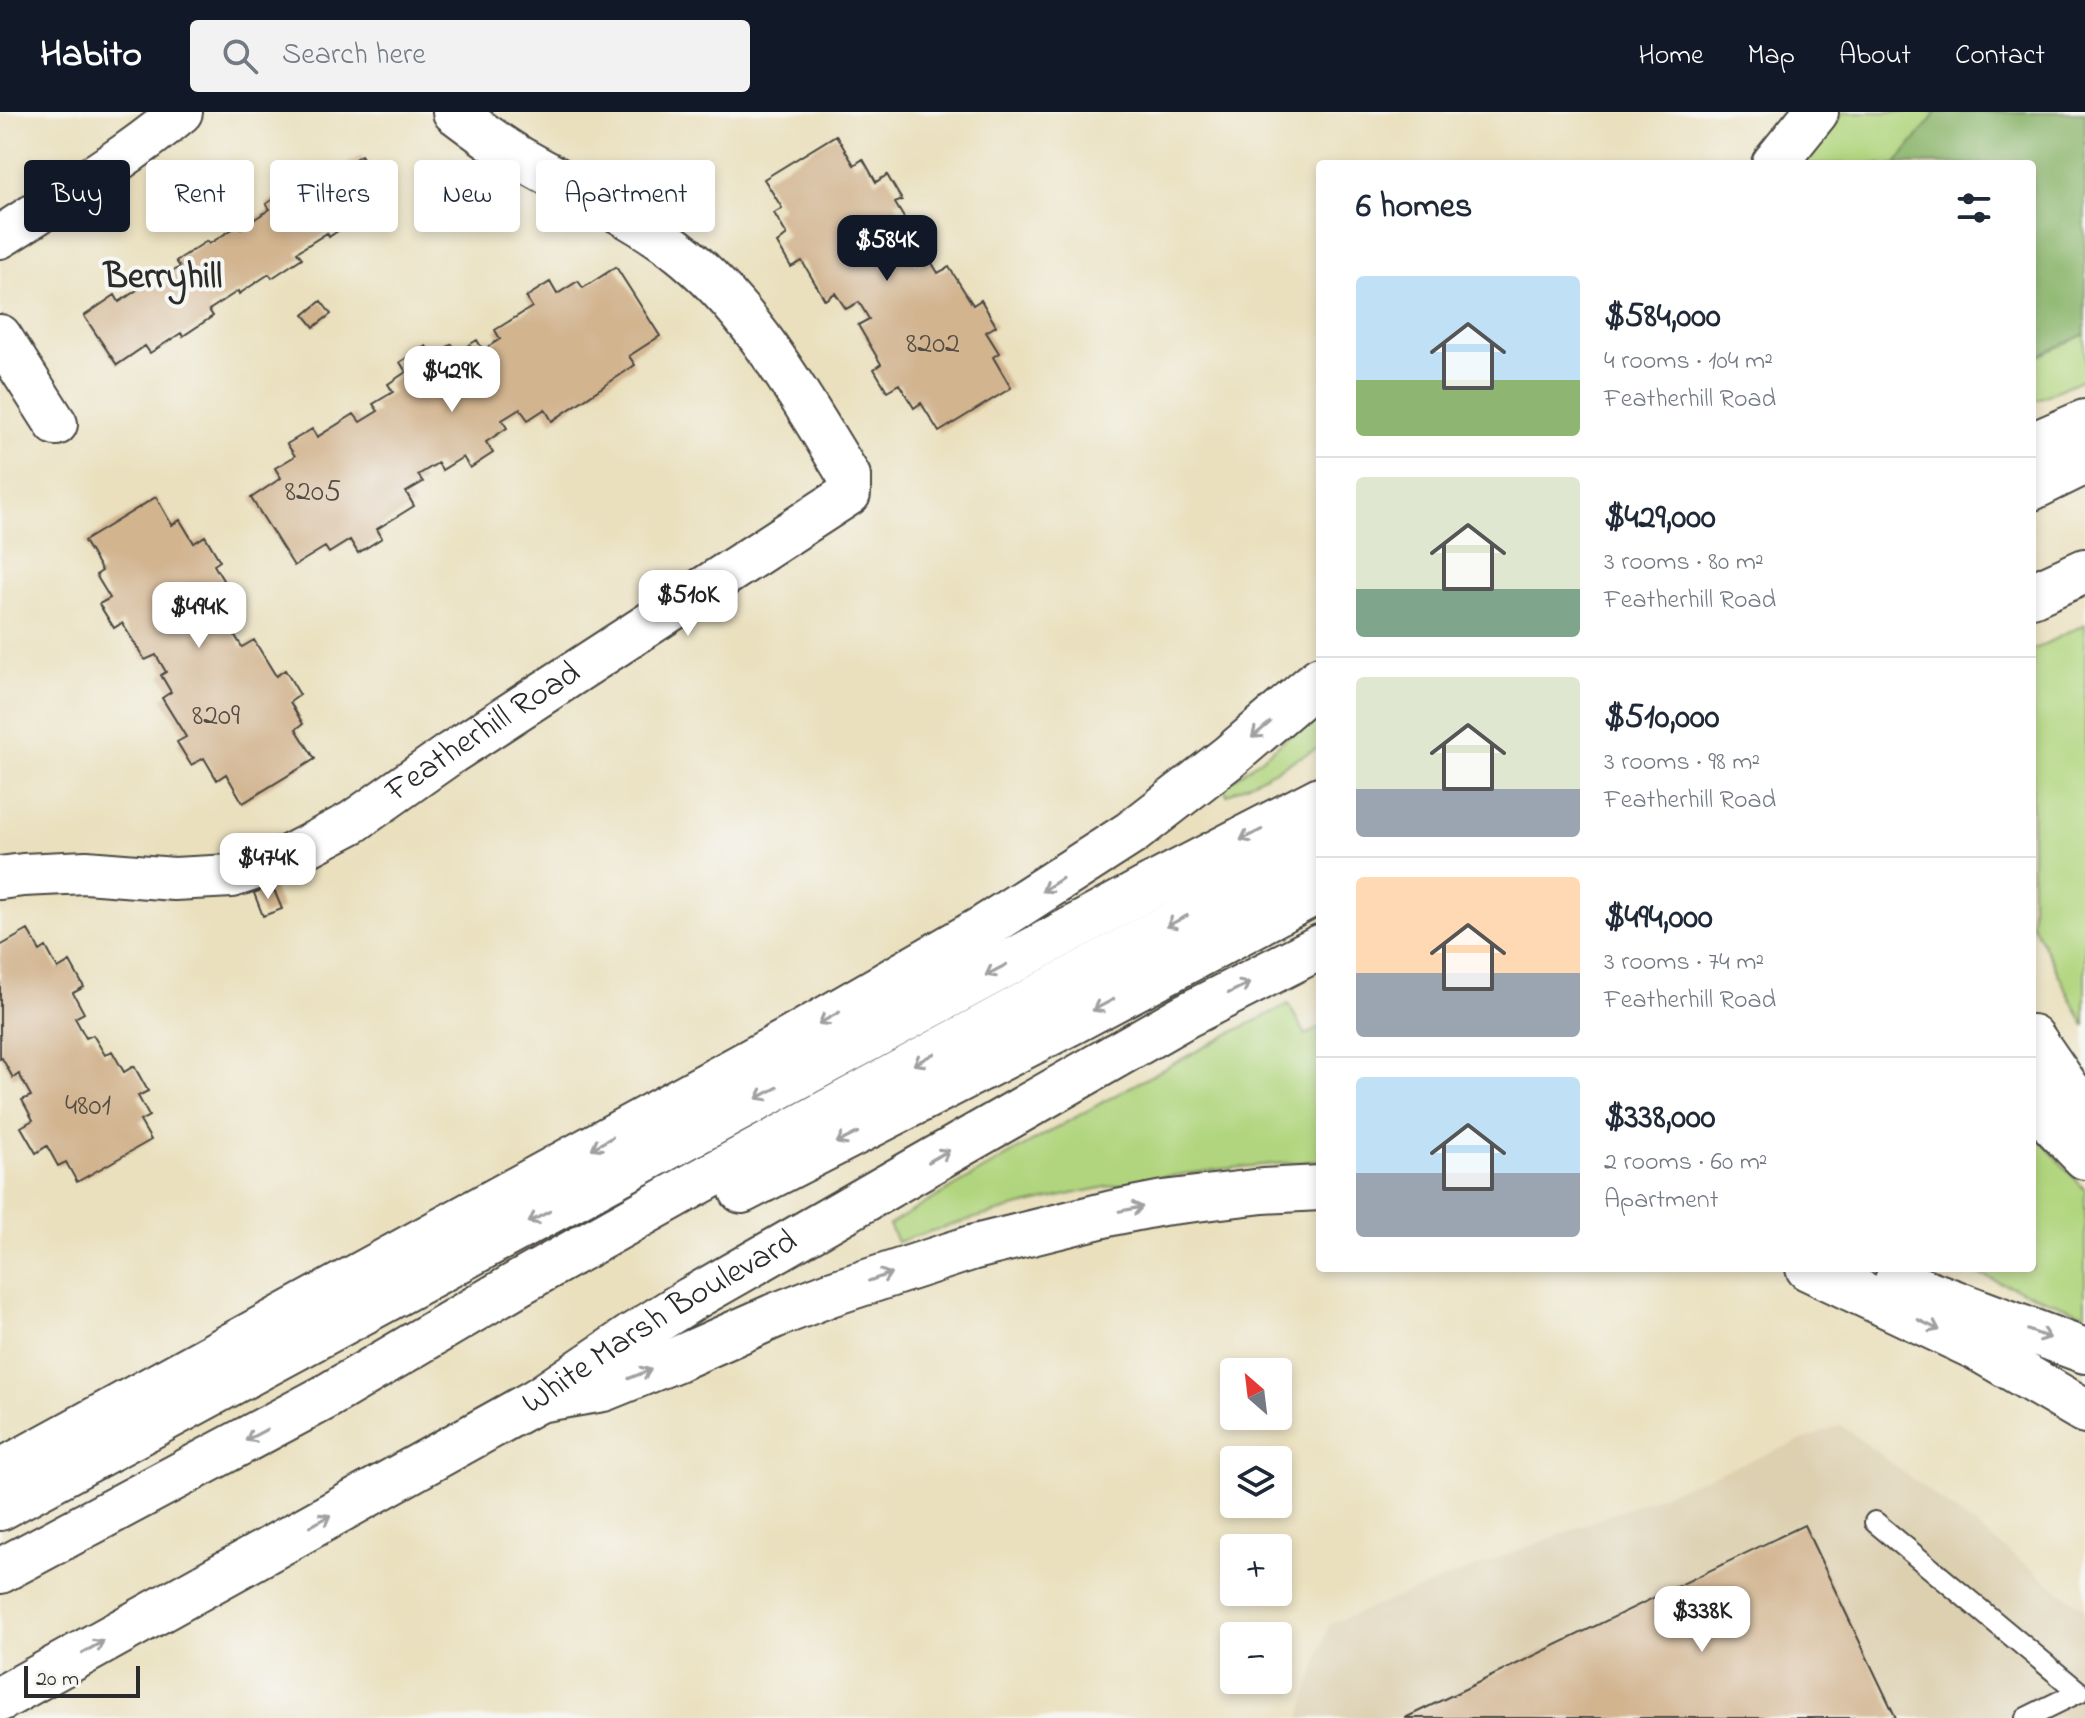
<!DOCTYPE html>
<html lang="en">
<head>
<meta charset="utf-8">
<style>
	body { margin:0; font-family:"Indie Flower",sans-serif; background:#f2f2f3; color:#1f2937; height:100vh; display:flex; flex-direction:column; font-size:30px; white-space:nowrap }
	* { box-sizing:border-box; margin:0 }
	p { font-size:26px; color:#747a83 }
	.icon { flex:none; width:44px; height:44px; fill:none; stroke:currentColor; stroke-width:2; stroke-linecap:round; stroke-linejoin:round }
	.map { position:relative; flex:1; overflow:hidden }
	.side { position:absolute; left:1316px; top:48px; width:720px; height:1112px; display:flex; flex-direction:column; background:#fff; border-radius:8px; box-shadow:0 4px 12px #0003 }
	.side>* { flex:none }
	.banner { position:absolute; left:24px; top:48px; width:760px; height:72px; display:flex; gap:16px }
	.needle { width:52px; rotate:332deg }
	.controls { position:absolute; left:1220px; top:1246px; display:grid; gap:16px }
	.controls a { display:grid; place-items:center; width:72px; height:72px; border-radius:8px; background:#fff; box-shadow:0 4px 12px #0003; font-size:40px }
	.scale { position:absolute; left:24px; bottom:20px; width:116px; box-sizing:border-box; padding-left:8px; border:4px solid #2b2b2b; border-top:0; font-size:22px; line-height:28px; white-space:nowrap; color:#2b2b2b; -webkit-text-stroke:6px #f6f6f2; paint-order:stroke }
	.price { position:absolute; translate:-50% -68px; padding:0 18px; border-radius:16px; background:#fff; color:#222; font-size:26px; line-height:52px; filter:drop-shadow(0 2px 4px #0008) }
	.price::after { content:''; position:absolute; left:50%; top:48px; width:24px; height:18px; margin-left:-12px; background:inherit; clip-path:polygon(0 0,100% 0,50% 100%) }
	.price.on { background:#111827; color:#fff }
	ul { padding:0; list-style:none }
	li { display:flex; align-items:center; gap:24px; height:200px; padding:0 40px }
	li+li { border-top:2px solid #e0e1e3 }
	li span { display:grid; place-items:center; flex:none; width:224px; height:160px; border-radius:8px; color:#555 }
	li>.icon { margin-inline-start:auto }
	span .icon { width:96px; height:96px; fill:#fffc; stroke-width:1 }
	li b { font-size:34px }
	h2 { display:flex; justify-content:space-between; align-items:center; height:96px; padding:0 40px; font-size:34px }
	.tag { padding:0 28px; border-radius:8px; background:#fff; box-shadow:0 4px 12px #0003; font-size:28px; line-height:72px }
	.tag.on { background:#111827; color:#fff }
	header { display:flex; align-items:center; gap:48px; box-sizing:border-box; height:112px; padding:0 40px; background:#111827; color:#fff }
	header strong { font-size:38px }
	nav { display:flex; gap:44px; margin-inline-start:auto; font-size:28px }
	.search { width:560px; height:72px; background:#f2f2f3; display:flex; align-items:center; gap:20px; box-sizing:border-box; padding:0 28px; border-radius:8px; color:#747a83; font-size:30px }
	.map>svg:first-child { display:block }
	.built { fill:#ddd0b1 }
	.green { fill:#b1d57e; stroke:#6e8054; stroke-width:2 }
	.forest { fill:#8cb66d; stroke:#5c704c; stroke-width:2 }
	.building { fill:#d2b48f }
	.lines { fill:none; stroke-linecap:round; stroke-linejoin:round }
	.service-casing { stroke:#484641; stroke-width:24 }
	.minor-casing { stroke:#484641; stroke-width:46 }
	.trunk-casing { stroke:#484641; stroke-width:48 }
	.motorway-casing { stroke:#484641; stroke-width:48 }
	.service { stroke:#fff; stroke-width:20 }
	.minor { stroke:#fff; stroke-width:42 }
	.trunk { stroke:#fff; stroke-width:44 }
	.motorway { stroke:#fff; stroke-width:44 }
	.oneway { stroke:#a0a0a0 }
	.labels { text-anchor:middle; dominant-baseline:central; stroke-width:8; stroke-linejoin:round; paint-order:stroke }
	.number-label { font-size:30px; fill:#554d44 }
	.street-label { font-size:34px; fill:#2b2b2b; stroke:#f6f6f2 }
	.neighbourhood-label { font-size:36px; font-weight:bold; fill:#2b2b2b; stroke:#f6f6f2 }
</style>
</head>
<body>
<header>
<strong>Habito</strong>
<div class="search"><svg class="icon" aria-label="search" viewBox="0 0 24 24"><circle cx="10" cy="10" r="6"/><path d="M15 15l6 6"/></svg>Search here</div>
<nav><a>Home</a><a>Map</a><a>About</a><a>Contact</a></nav>
</header>
<div class="map">
<svg width="2085" height="1606" viewBox="0 0 2085 1606">
	<rect width="100%" height="100%" fill="#f6f6f2"/>
	<filter id="ink" filterUnits="userSpaceOnUse"><feTurbulence type="fractalNoise" baseFrequency=".0125" numOctaves="2"/><feDisplacementMap in="SourceGraphic" scale="16" xChannelSelector="R" yChannelSelector="G"/><feConvolveMatrix kernelMatrix="1 2 1 2 8 2 1 2 1" color-interpolation-filters="sRGB"/></filter>
	<filter id="wash" filterUnits="userSpaceOnUse"><feTurbulence type="fractalNoise" baseFrequency=".006" numOctaves="4" result="noise"/><feDisplacementMap in="SourceGraphic" scale="32" xChannelSelector="R" yChannelSelector="G"/><feGaussianBlur stdDeviation="1.8" result="paint"/><feColorMatrix in="noise" values="0 0 0 0 0 0 0 0 0 0 0 0 0 0 0 0 0 1.4 0 .05"/><feComposite in="paint" operator="in"/></filter>
	<g filter="url(#wash)">
		<rect width="100%" height="100%" fill="#eae0be"/>
		<path class="built" d="M1841,1313L2085,1497V1606H1300L1329,1512Z"/>
		<path class="green" d="M1844,0H1937L1896,52H1801Z
			M2085,222V266L2032,290V247Z
			M2085,512V914L2032,811V538Z
			M1320,596V635L1227,683L1224,675L1276,635Z
			M1288,892L1306,923L1320,915V1049C1173,1056 1036,1084 897,1130L889,1113C997,1049 1107,986 1218,928C1241,915 1265,905 1288,892Z
			M2032,1019L2085,1078V1202L1961,1156H2032Z"/>
		<path class="forest" d="M1937,0H2085V222L2032,247V52H1896Z"/>
		<g id="blocks">
			<path class="building" d="M836,23L854,53L863,47L876,70L887,63L902,88L895,91L918,129L906,137L917,154L929,146L938,161L949,155L973,193L981,188L996,214L986,220L999,241L993,245L1011,276L939,320L921,291L914,296L899,272L887,279L874,257L881,252L858,213L869,207L859,190L846,197L835,181L825,188L802,149L791,155L777,131L787,123L774,101L782,96L764,67Z
				M361,43L393,91L362,111L358,105L329,125L327,121L297,140L302,146L272,166L269,162L239,182L238,179L209,198L213,204L183,224L181,221L150,241L145,234L117,253L84,204L115,183L119,190L149,170L151,173L180,155L176,149L207,129L209,132L239,113L241,116L270,97L266,92L296,71L298,75L328,55L333,61Z
				M616,155L660,224L629,244L635,253L552,309L545,297L528,308L520,297L502,308L507,316L486,330L493,341L470,356L463,345L442,358L438,351L418,363L423,370L406,380L414,394L377,417L382,426L358,441L350,428L329,441L325,435L294,454L251,386L281,366L275,356L295,344L287,332L312,317L317,325L354,302L360,310L378,299L373,292L393,280L388,272L406,260L400,250L426,234L432,244L452,232L457,240L477,228L483,238L500,227L495,218L532,195L526,185L550,170L557,182L578,169L583,176Z
				M321,189L331,202L314,215L304,203Z
				M156,385L172,413L180,408L194,431L205,424L220,449L214,453L236,490L226,496L237,515L231,517L242,535L254,528L276,564L285,558L300,583L290,590L303,612L296,617L315,647L243,691L226,662L217,668L204,646L191,653L177,630L186,625L162,586L171,580L161,563L166,560L156,543L145,548L122,511L114,516L99,492L110,486L96,463L102,459L84,429Z
				M272,773L282,797L263,804L254,781Z
				M28,818L40,839L46,835L58,857L70,850L84,875L73,881L84,901L75,906L86,926L93,923L105,943L112,939L124,960L134,954L148,979L138,984L149,1004L140,1009L151,1028L77,1070L66,1050L58,1054L47,1034L36,1041L21,1015L33,1008L22,988L31,984L19,962L13,966L2,946L0,947V834Z
				M1804,1413L1896,1606H1405Z"/>
		</g>
	</g>
	<g filter="url(#ink)">
		<use href="#blocks" fill-opacity="0" stroke="#484641" stroke-width="2"/>
		<g class="lines">
			<defs>
				<path id="service" d="M1875,1410L2079,1580L2026,1606"/>
				<g id="minor">
					<path d="M0,125C60,86 127,46 181,0"/>
					<path d="M0,224L56,312"/>
					<path id="s1" d="M0,766L23,763L86,760L174,767L232,764L281,748L353,710L451,641L849,382V364C799,284 752,196 676,137C632,103 578,79 529,51C503,37 478,18 454,0"/>
				</g>
				<g id="trunk">
					<path d="M2032,333L2085,310"/>
					<path d="M2032,376L2085,350"/>
					<path d="M2032,483L2085,459"/>
					<path d="M742,1079L1074,909L1320,778"/>
					<path d="M0,1396L1155,772L1320,687"/>
					<path d="M0,1459L324,1286L519,1171L690,1075L1187,804L1320,734"/>
					<path id="s2" d="M0,1587L538,1288L632,1224L691,1187L1185,904L1320,835"/>
				</g>
				<path id="motorway" d="M1774,52L1816,0
					M2032,925L2067,976L2085,997
					M2032,983L2055,1014L2085,1045
					M1808,1156L1977,1236L2085,1299
					M1897,1169L2085,1239
					M538,1288L603,1277L677,1247L774,1204L830,1182L971,1136L1112,1101L1163,1091L1263,1079L1320,1076
					M0,1360L789,928L985,815L1131,721L1229,645L1320,567"/>
			</defs>
			<use href="#service" class="service-casing"/>
			<use href="#minor" class="minor-casing"/>
			<use href="#trunk" class="trunk-casing"/>
			<use href="#motorway" class="motorway-casing"/>
			<use href="#service" class="service"/>
			<use href="#minor" class="minor"/>
			<use href="#trunk" class="trunk"/>
			<use href="#motorway" class="motorway"/>
		</g>
		<defs><path id="oneway-shaft" d="M-6 0H5M1.5-3L5.5 0L1.5 3" fill="none" stroke-width="1.6" stroke-linecap="round" stroke-linejoin="round" transform="scale(2)"/></defs>
		<g class="oneway">
			<use href="#oneway-shaft" transform="translate(1261 618) rotate(140)"/>
			<use href="#oneway-shaft" transform="translate(1251 723) rotate(153)"/>
			<use href="#oneway-shaft" transform="translate(1052 773) rotate(147)"/>
			<use href="#oneway-shaft" transform="translate(1177 809) rotate(152)"/>
			<use href="#oneway-shaft" transform="translate(996 858) rotate(152)"/>
			<use href="#oneway-shaft" transform="translate(1239 876) rotate(-27)"/>
			<use href="#oneway-shaft" transform="translate(1103 893) rotate(152)"/>
			<use href="#oneway-shaft" transform="translate(829 906) rotate(151)"/>
			<use href="#oneway-shaft" transform="translate(924 947) rotate(151)"/>
			<use href="#oneway-shaft" transform="translate(767 981) rotate(152)"/>
			<use href="#oneway-shaft" transform="translate(847 1026) rotate(153)"/>
			<use href="#oneway-shaft" transform="translate(602 1031) rotate(151)"/>
			<use href="#oneway-shaft" transform="translate(939 1044) rotate(-30)"/>
			<use href="#oneway-shaft" transform="translate(1131 1097) rotate(-11)"/>
			<use href="#oneway-shaft" transform="translate(539 1105) rotate(152)"/>
			<use href="#oneway-shaft" transform="translate(880 1165) rotate(-19)"/>
			<use href="#oneway-shaft" transform="translate(1929 1213) rotate(26)"/>
			<use href="#oneway-shaft" transform="translate(2039 1222) rotate(20)"/>
			<use href="#oneway-shaft" transform="translate(640 1262) rotate(-22)"/>
			<use href="#oneway-shaft" transform="translate(256 1323) rotate(152)"/>
			<use href="#oneway-shaft" transform="translate(320 1409) rotate(-29)"/>
			<use href="#oneway-shaft" transform="translate(93 1535) rotate(-29)"/>
		</g>
	</g>
	<g class="labels">
		<g class="number-label">
			<text x="933" y="233">8202</text>
			<text x="313" y="381">8205</text>
			<text x="216" y="605">8209</text>
			<text x="88" y="995">4801</text>
		</g>
		<g class="street-label">
			<text stroke="none"><textPath href="#s1" startOffset="524">Featherhill Road</textPath></text>
			<text stroke="none"><textPath href="#s2" startOffset="760">White Marsh Boulevard</textPath></text>
		</g>
		<g class="neighbourhood-label">
			<text x="163" y="166">Berryhill</text>
		</g>
	</g>
</svg>
<div class="controls">
<a><svg class="needle" viewBox="-14 -14 28 28"><path d="M0-13l5 13h-10z" fill="#e53935"/><path d="M0 13l5-13h-10z" fill="#747a83"/></svg></a>
<a><svg class="icon" aria-label="layers" viewBox="0 0 24 24"><path d="M12 4l9 5-9 5-9-5zM3 14l9 5 9-5"/></svg></a>
<a>+</a>
<a>−</a>
</div>
<div class="scale">20 m</div>
<b class="price on" style="left:887px;top:171px">$584K</b>
<b class="price" style="left:452px;top:302px">$429K</b>
<b class="price" style="left:688px;top:526px">$510K</b>
<b class="price" style="left:199px;top:538px">$494K</b>
<b class="price" style="left:268px;top:789px">$474K</b>
<b class="price" style="left:1702px;top:1542px">$338K</b>
<div class="banner">
<a class="tag on">Buy</a>
<a class="tag">Rent</a>
<a class="tag">Filters</a>
<a class="tag">New</a>
<a class="tag">Apartment</a>
</div>
<section class="side">
<h2>6 homes<svg class="icon" aria-label="filters" viewBox="0 0 24 24"><path d="M4 7h16M4 17h16"/><circle cx="9" cy="7" r="2"/><circle cx="15" cy="17" r="2"/></svg></h2>
<ul>
<li><span style="background:linear-gradient(#bfe0f5 65%,#8fb573 0)"><svg class="icon" aria-label="home" viewBox="0 0 24 24"><path d="M3 11l9-7 9 7M6 9v11h12V9"/></svg></span><div><b>$584,000</b><p>4 rooms · 104 m²</p><p>Featherhill Road</p></div></li>
<li><span style="background:linear-gradient(#dfe7d0 70%,#7fa58c 0)"><svg class="icon" aria-label="home" viewBox="0 0 24 24"><path d="M3 11l9-7 9 7M6 9v11h12V9"/></svg></span><div><b>$429,000</b><p>3 rooms · 80 m²</p><p>Featherhill Road</p></div></li>
<li><span style="background:linear-gradient(#dfe7d0 70%,#9aa5b1 0)"><svg class="icon" aria-label="home" viewBox="0 0 24 24"><path d="M3 11l9-7 9 7M6 9v11h12V9"/></svg></span><div><b>$510,000</b><p>3 rooms · 98 m²</p><p>Featherhill Road</p></div></li>
<li><span style="background:linear-gradient(#ffd9b3 60%,#9aa5b1 0)"><svg class="icon" aria-label="home" viewBox="0 0 24 24"><path d="M3 11l9-7 9 7M6 9v11h12V9"/></svg></span><div><b>$494,000</b><p>3 rooms · 74 m²</p><p>Featherhill Road</p></div></li>
<li><span style="background:linear-gradient(#bfe0f5 60%,#9aa5b1 0)"><svg class="icon" aria-label="home" viewBox="0 0 24 24"><path d="M3 11l9-7 9 7M6 9v11h12V9"/></svg></span><div><b>$338,000</b><p>2 rooms · 60 m²</p><p>Apartment</p></div></li>
</ul>
</section>
</div>
</body>
</html>
